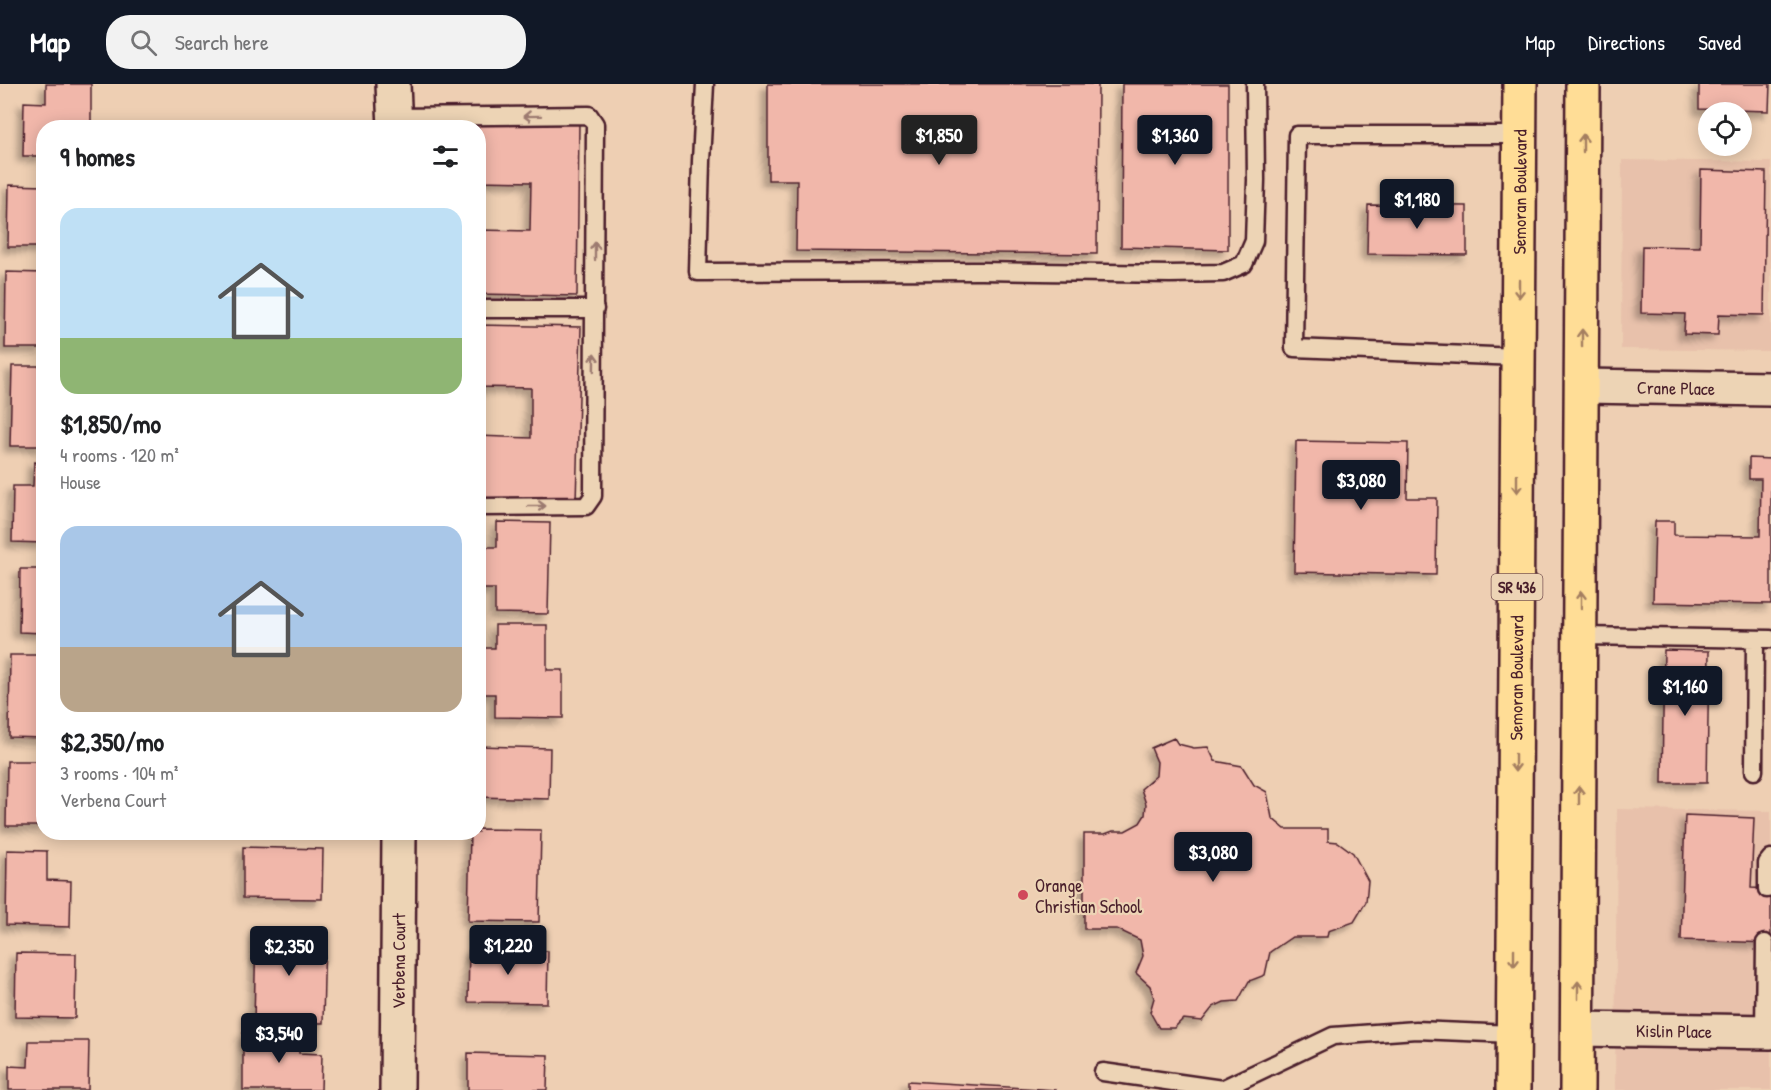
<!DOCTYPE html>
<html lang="en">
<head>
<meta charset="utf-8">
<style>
	body { margin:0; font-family:"Patrick Hand",sans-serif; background:#f2f2f2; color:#202124; height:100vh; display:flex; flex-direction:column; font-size:22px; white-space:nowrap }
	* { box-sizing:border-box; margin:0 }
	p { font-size:20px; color:#757577 }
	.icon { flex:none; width:33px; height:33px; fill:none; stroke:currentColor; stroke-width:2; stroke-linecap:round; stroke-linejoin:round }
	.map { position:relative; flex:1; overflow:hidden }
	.sheet { position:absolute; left:36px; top:36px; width:450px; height:720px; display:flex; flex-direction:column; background:#fff; border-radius:24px; box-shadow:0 3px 15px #0003 }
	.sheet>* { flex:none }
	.tools { position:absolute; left:1698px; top:18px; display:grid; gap:12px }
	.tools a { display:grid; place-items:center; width:54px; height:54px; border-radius:50%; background:#fff; box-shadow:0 3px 15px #0003; font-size:30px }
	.price { position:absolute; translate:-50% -51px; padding:0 14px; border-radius:6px; background:#111827; color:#fff; font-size:20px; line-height:39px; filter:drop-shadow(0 2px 3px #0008) }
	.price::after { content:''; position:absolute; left:50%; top:36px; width:18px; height:14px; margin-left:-9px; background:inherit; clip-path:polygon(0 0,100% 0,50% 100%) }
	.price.active { background:#222; color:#fff }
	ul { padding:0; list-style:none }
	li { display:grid; align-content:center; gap:12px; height:318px; padding:0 24px }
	li span { display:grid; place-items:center; height:186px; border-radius:18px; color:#555 }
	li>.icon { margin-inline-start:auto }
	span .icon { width:108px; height:108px; fill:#fffc; stroke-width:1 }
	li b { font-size:26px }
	h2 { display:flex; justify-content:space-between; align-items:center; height:72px; padding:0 24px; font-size:26px }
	header { display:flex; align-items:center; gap:36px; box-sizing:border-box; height:84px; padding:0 30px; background:#111827; color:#fff }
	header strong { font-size:28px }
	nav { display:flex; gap:33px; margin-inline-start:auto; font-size:21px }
	.search { width:420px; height:54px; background:#f2f2f2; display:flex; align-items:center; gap:15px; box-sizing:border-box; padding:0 21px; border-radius:24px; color:#757577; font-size:22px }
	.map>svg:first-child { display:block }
	.built { fill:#e8c1ab }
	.building { fill:#f1b7aa; stroke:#4a1f2b; stroke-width:1.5; filter:url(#shadow) }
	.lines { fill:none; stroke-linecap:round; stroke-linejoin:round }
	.lane-casing { stroke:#4a1f2b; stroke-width:21 }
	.street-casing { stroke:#4a1f2b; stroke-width:38 }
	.primary-casing { stroke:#4a1f2b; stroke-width:38 }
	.lane { stroke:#edd4b5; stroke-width:16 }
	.street { stroke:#edd4b5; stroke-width:33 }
	.primary { stroke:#ffdd96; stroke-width:33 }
	.oneway { stroke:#9c7a70 }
	.oneway2 { stroke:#a47e60 }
	.poi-dot { fill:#d1495b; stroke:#edd4b5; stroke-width:2 }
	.labels { text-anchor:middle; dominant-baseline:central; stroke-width:4.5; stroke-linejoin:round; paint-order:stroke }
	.shield { fill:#edd4b5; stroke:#7b5554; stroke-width:1.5 }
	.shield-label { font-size:16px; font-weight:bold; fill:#4a1f2b }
	.street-label { font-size:18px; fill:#4a1f2b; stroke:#edd4b5 }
	.poi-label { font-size:18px; fill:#4a1f2b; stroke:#edd4b5; text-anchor:start }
</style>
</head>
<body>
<header>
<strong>Map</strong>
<div class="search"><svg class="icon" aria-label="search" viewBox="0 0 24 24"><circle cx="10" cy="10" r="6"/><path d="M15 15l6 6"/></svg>Search here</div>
<nav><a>Map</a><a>Directions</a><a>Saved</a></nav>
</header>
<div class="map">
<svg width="1771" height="1006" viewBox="0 0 1771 1006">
	<defs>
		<filter id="shadow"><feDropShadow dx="-5.5" dy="5.5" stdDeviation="3" flood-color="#0004"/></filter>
	</defs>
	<rect width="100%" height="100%" fill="#eecfb3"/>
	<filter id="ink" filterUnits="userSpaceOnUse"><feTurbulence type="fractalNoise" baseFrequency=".0167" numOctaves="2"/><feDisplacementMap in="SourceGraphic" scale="12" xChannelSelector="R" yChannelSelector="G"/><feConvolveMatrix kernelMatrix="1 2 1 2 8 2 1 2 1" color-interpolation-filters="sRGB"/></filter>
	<g filter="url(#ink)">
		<path class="built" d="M1622,76L1771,78V267L1621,265Z
			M1617,725L1771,727V1006H1615Z"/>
		<path class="building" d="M46,0H91V44H44V72H23L24,18L46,19Z
			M768,0H1098L1097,170L796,167L797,96H768Z
			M1122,0H1228V166L1121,163Z
			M1699,0H1770L1769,27L1699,25Z
			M467,36L579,38L577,212L478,210V146L530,147L531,98L478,97V44H467Z
			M1701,86L1766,88L1764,231L1719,230L1718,251L1684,250L1685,230L1641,229L1642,162L1700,163Z
			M9,101L44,102V163H8Z
			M1368,121L1467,122V171L1367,170Z
			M6,188L44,189V264H5Z
			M478,241L581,243L576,417L478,415V352L531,354V304L478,303Z
			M12,282H44V362H10Z
			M1296,357L1408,359L1407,414H1437L1436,491L1294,488Z
			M1749,374L1771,375V520L1653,518L1655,437H1674V451L1760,452L1761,395H1749Z
			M34,378L44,379V459L12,458L13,402H33Z
			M497,438L550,439L548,530L495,529V505H478V463H497Z
			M20,485H44V549L19,548Z
			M495,541H547V586H563V634L495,633V610H478V564H495Z
			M1664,566L1709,567L1707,699H1662Z
			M10,571H44V654L9,653Z
			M1174,654L1178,660L1194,664L1208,663L1215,677L1242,682L1254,701L1267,708L1272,734L1285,745H1328V757L1338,758L1353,769L1368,797L1366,818L1354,838L1328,847L1327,853H1292L1270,868L1265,891L1249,897L1238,917L1224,918L1213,923L1202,937L1183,935L1174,944H1159L1150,928L1154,914L1150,902L1136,889L1143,872L1140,856L1117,845H1084V750H1105L1113,747H1125L1140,739L1145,731L1146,720L1141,705L1156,692L1157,678L1151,664Z
			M478,662L550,664L549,715L478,713Z
			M7,677H44V742H6Z
			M1685,731L1754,734L1751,804L1771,805V859L1681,856Z
			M478,745L541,746L539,838L468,837L470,748H478Z
			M243,763L323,765L322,815L243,814Z
			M7,766L47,767V796L71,797L70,843L6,841Z
			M256,847L325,849L323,939L254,938Z
			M469,866L548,867L547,919L468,918Z
			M16,869L76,870L75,934L15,933Z
			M243,949L299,950V969L322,970L321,1006H243Z
			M29,957H89L88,1006H9V982L28,983Z
			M468,969L548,971L547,1006H468Z
			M908,997L1056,1006H908Z"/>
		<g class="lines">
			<defs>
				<path id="lane" d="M705,0L701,77L698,188L981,187L1170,190L1223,189L1244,180L1254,157L1256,96L1255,0
					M394,33L589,31L595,40L593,412L586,422L478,423
					M478,225H595
					M1518,273L1294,264L1297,51H1520
					M1580,552L1771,555
					M1754,687L1755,555
					M1767,805V779L1771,774
					M1764,948L1765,859
					M1103,988L1222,1005L1333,952L1416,946L1513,950"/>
				<g id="street">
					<path d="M393,0L395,44"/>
					<path id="s1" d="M1582,302L1771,305"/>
					<path id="s2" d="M1578,945L1771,948"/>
					<path id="s3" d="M397,1006L399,748"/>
				</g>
				<g id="primary">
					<path id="s4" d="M1513,1006L1520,0"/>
					<path d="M1577,1006L1583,0"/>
				</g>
			</defs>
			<use href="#lane" class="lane-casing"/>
			<use href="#street" class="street-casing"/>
			<use href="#primary" class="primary-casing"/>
			<use href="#lane" class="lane"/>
			<use href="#street" class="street"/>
			<use href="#primary" class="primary"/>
		</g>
		<defs><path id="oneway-shaft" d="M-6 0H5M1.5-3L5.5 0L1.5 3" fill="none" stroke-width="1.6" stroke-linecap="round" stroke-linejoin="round" transform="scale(1.5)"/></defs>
		<g class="oneway">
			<use href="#oneway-shaft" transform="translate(532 32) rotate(179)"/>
			<use href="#oneway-shaft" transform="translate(595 167) rotate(-90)"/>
			<use href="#oneway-shaft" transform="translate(594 278) rotate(-89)"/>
			<use href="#oneway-shaft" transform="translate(537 422)"/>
		</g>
		<g class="oneway2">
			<use href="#oneway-shaft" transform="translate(1583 59) rotate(-90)"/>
			<use href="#oneway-shaft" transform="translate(1519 205) rotate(90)"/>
			<use href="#oneway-shaft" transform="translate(1582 254) rotate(-90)"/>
			<use href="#oneway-shaft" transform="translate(1517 400) rotate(90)"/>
			<use href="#oneway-shaft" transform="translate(1581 516) rotate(-90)"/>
			<use href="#oneway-shaft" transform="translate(1515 679) rotate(90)"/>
			<use href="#oneway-shaft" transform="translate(1579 711) rotate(-90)"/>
			<use href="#oneway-shaft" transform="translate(1514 874) rotate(90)"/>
			<use href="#oneway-shaft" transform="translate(1578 906) rotate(-90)"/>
		</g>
	</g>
	<circle class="poi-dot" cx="1023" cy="811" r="6"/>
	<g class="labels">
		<rect class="shield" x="1491.5" y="490" width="51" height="26" rx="4.5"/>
		<g class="shield-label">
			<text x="1517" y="503">SR 436</text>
		</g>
		<g class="street-label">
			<text stroke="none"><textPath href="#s4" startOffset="898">Semoran Boulevard</textPath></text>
			<text stroke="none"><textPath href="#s1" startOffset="94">Crane Place</textPath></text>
			<text stroke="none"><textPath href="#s4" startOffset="412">Semoran Boulevard</textPath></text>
			<text stroke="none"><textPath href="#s3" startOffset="129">Verbena Court</textPath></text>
			<text stroke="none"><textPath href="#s2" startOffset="96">Kislin Place</textPath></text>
		</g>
		<g class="poi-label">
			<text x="1035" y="801">Orange<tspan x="1035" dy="21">Christian School</tspan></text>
		</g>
	</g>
</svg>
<div class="tools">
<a><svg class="icon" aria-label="locate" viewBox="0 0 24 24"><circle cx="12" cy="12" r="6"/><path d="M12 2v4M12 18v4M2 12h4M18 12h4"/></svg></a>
</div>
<b class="price active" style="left:939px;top:82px">$1,850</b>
<b class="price" style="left:1175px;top:82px">$1,360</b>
<b class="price" style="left:1417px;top:146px">$1,180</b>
<b class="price" style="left:1361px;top:427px">$3,080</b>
<b class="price" style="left:1685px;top:633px">$1,160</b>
<b class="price" style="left:1213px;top:799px">$3,080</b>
<b class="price" style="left:508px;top:892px">$1,220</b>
<b class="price" style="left:289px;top:893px">$2,350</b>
<b class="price" style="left:279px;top:980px">$3,540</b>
<section class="sheet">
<h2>9 homes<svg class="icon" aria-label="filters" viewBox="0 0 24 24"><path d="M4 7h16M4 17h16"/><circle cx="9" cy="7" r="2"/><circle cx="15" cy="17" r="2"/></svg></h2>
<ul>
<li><span style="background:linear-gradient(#bfe0f5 70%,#8fb573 0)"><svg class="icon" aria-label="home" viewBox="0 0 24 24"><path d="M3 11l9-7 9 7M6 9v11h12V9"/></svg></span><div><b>$1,850/mo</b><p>4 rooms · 120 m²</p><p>House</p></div></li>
<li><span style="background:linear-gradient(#a9c7e8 65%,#b9a48a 0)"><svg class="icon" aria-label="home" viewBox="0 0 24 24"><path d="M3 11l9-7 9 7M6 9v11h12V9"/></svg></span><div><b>$2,350/mo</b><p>3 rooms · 104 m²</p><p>Verbena Court</p></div></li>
</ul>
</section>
</div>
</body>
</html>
